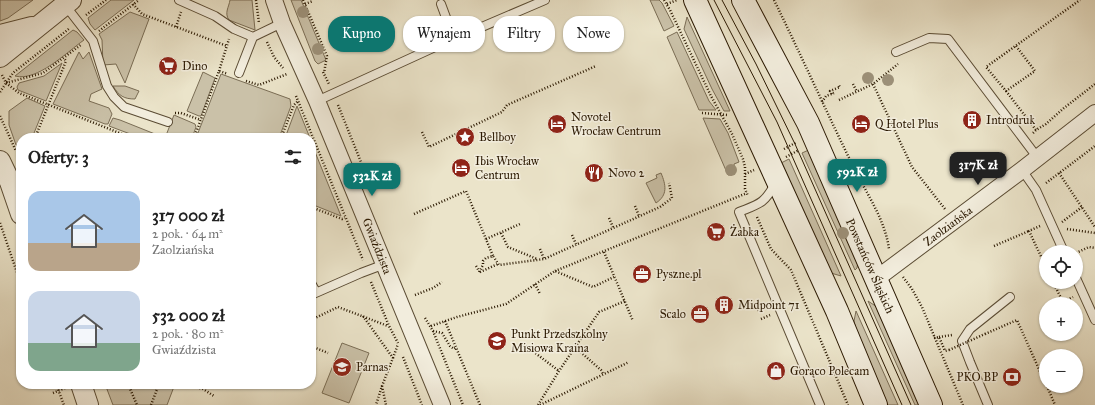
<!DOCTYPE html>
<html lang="pl">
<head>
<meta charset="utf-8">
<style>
	body { margin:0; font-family:"IM FELL Great Primer",serif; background:#f6f6f6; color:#222; height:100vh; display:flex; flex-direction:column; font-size:15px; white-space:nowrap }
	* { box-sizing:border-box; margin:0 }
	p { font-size:13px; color:#767676 }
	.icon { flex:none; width:22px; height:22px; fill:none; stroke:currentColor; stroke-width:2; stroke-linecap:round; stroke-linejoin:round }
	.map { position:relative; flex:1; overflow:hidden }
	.side { position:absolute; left:16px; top:133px; width:300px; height:256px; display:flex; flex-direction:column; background:#fff; border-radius:16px; box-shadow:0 1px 3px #0004 }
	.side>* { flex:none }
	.guide { position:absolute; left:328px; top:16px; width:380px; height:36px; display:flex; gap:8px }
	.buttons { position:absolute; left:1039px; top:245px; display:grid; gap:8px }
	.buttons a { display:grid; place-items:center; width:44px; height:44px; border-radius:50%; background:#fff; box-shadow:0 1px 3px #0004; font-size:20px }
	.price { position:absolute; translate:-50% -34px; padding:0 9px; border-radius:8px; background:#0f766e; color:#fff; font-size:13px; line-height:26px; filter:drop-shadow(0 1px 2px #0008) }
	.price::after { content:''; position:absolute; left:50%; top:24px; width:12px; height:9px; margin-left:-6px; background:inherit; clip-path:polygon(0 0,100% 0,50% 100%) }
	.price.on { background:#222; color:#fff }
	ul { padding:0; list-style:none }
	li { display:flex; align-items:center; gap:12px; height:100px; padding:0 12px }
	li span { display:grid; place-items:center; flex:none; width:112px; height:80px; border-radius:12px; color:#555 }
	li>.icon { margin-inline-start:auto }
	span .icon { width:48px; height:48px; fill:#fffc; stroke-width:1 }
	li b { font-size:17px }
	h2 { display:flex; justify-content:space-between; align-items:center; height:48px; padding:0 12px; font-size:17px }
	.chip { padding:0 14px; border-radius:16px; background:#fff; box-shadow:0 1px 3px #0004; font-size:14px; line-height:36px }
	.chip.on { background:#0f766e; color:#fff }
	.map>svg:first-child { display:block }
	.green { fill:#cac1a8; stroke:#7a6d55 }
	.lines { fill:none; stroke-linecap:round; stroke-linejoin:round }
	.service-casing { stroke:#5b4c34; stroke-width:10 }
	.minor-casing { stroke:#5b4c34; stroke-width:18 }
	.tertiary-casing { stroke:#5b4c34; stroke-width:22 }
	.secondary-casing { stroke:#2b1902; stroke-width:24 }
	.path { stroke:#2b1902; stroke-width:2.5; stroke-dasharray:1 2; stroke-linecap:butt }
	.service { stroke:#f2eddd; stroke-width:8 }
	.minor { stroke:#f2eddd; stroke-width:16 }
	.tertiary { stroke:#f2eddd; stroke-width:20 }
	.secondary { stroke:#f2eddd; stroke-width:22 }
	.tram { stroke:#2b1902; stroke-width:1 }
	.path-bridge { stroke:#2b1902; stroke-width:2.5; stroke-dasharray:1 2; stroke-linecap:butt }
	.tree { fill:#9c9078 }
	.labels { text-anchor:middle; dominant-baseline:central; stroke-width:3; stroke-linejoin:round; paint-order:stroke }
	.poi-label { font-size:12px; fill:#2b1902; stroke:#f2eddd; text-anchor:start }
	.street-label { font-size:12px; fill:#2b1902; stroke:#f2eddd }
</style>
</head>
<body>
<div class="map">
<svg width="1095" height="405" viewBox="0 0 1095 405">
	<rect width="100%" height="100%" fill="#ebe4ca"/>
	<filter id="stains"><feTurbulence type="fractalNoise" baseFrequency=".005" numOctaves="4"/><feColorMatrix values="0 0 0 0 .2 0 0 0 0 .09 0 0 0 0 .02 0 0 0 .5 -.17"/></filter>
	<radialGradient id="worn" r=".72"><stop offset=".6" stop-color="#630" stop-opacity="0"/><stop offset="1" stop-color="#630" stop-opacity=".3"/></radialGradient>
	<path class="green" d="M0,0H33L8,18L0,21Z
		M111,0H134L95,30L90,24L88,18Z
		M230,0H252L255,30L229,20C224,13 229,7 230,0Z
		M291,0H301L326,60L318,64L315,61Z
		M650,0H659L662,3L674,26L664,31Z
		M130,12L149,19L125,83L116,64L103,65L102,40L99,34Z
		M687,17L691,26L730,111H724L712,89L684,29Z
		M73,30L77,32L84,40C67,52 37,82 15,76Z
		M677,32L709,101L716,110H699L667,37Z
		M79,52L83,59L89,52L102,89L91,94L89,101L109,108L112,114L108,124H105L53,104Z
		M62,63L46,101L18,90L17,87L19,83L44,76Z
		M203,72L215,78L201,116H199L187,111Z
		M221,74L290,99L291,106L279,138H196Z
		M113,86H125L139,91L135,99C124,99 119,96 113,86Z
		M27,98L45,106L32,138H21V146L16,145L9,125V111Z
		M297,106L310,138H285Z
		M174,115L195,124L196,127L192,138H165Z
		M113,118L120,120L165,138H141L109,126Z
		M703,118L720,119L728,133L739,162L734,164L735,172L732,175H728Z
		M311,142L341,216L311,204Z
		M813,148L858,261L857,268L855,270L802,153Z
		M789,159L841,276L831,273L779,164Z
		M661,173C666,185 668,195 656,203L646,183L657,178L656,175Z
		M868,301L877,307L921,405H915Z
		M856,311L898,405H887L857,333L854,321Z
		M342,343L369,353L349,403L322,393Z
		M105,384H175L167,405H113Z"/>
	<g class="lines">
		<defs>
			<path id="service" d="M179,0L215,16L234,29L253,37
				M441,4L454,39
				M65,5L93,41L107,86L114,97L124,107L168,122
				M896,52L929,38L948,39L1037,157
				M239,73L253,37L282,23
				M317,101L435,47L545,0
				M1022,170L1036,190L1064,252
				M775,184C764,204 759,204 739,212L820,405
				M1076,278L1095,320
				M311,283L316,292
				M311,295L361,273L385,264
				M988,405L970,362L962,341L970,329L1010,297"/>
			<path id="minor" d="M274,0L282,23L317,101L442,405
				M876,279L1022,170L1095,113"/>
			<path id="tertiary" d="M0,35L32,27
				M0,57L71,0
				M0,161L10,182L21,214
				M81,384L88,405"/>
			<path id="secondary" d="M695,0L837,311L876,405
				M743,0L808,123L931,405"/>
		</defs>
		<use href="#service" class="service-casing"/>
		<use href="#minor" class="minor-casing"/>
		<use href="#tertiary" class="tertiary-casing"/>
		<use href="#secondary" class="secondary-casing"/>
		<path class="path" d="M256,0L259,23
			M303,0L327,56L324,73
			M664,0L670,10L711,96L732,134L743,159L745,167V189L748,196
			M774,0C801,55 826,111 853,166C866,193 885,219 889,249
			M133,4L142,14L227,46
			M305,4L313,1
			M667,4L677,0
			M86,15L106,0
			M176,27L181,12
			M99,31L139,0
			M267,42L274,57L283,68
			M1016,46L1035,71L1006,91L986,67L1080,0
			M219,71L229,39
			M323,72L329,84
			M2,75L6,83L19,93L132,138
			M246,81L259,85L287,74
			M6,83L43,73L82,44
			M853,84L857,92
			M873,84L912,167L945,209
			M1006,91L1036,130
			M0,92L13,73L70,28
			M832,94L830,91L840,87L838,84
			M296,96L363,260
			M839,100L873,84L898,64
			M822,102L826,96L834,93
			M338,105L363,167
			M175,113H181L201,120
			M702,113L728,115
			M0,116L16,151
			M422,132L429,147L502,112L507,105L596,66
			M1033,133L1036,130L1046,124L1064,108L1095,84
			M35,138L66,61L64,58
			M194,138L219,71L228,74
			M281,138L294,105L298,101
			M784,149L797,142
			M786,157L799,150
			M1059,173L1095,227
			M745,174L754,170
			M1046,183L1095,146
			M635,206L639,216
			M311,207L342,219L345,218
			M414,214L466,191L493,256
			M757,217L771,249L791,270L848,405
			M609,218L613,227
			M1062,222L1082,207
			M0,223L21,284
			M1040,226L1029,231L1046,267
			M1067,229L1095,233
			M501,233L508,247L537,259
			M572,235L576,244
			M486,239L520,224
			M994,246L1029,231
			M540,249L544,259
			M604,252L633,321
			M1076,253L1089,247L1095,248
			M476,266L479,271
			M555,271L747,193
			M479,272L483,265V261L486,258L493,256L499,265L544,259L660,207L672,198L669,183
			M480,272L498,264
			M903,277L912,289L922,307L963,405
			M371,282L389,326L398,343
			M1053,282L1063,302L1073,297
			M535,284L540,294
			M415,295L433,288L442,282
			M757,310L766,306
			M363,316L393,358L382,386L376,405
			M425,318L433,331L463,405
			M761,319L770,315
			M311,320L338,307L388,326
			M445,321L480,405
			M431,326L457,317L506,304L555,271L593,287L614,277
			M433,331L442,333L450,346L454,349L457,347
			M985,334L1017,320L1046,385
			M939,337L952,335
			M934,338L939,337L945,351L949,350
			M311,346L328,353
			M526,346L559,371
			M576,348L601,370L603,374
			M403,357L422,405
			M393,358L398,344
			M56,384L64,405
			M128,384L137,405
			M185,384L203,389L214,396
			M382,386L386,405
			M1047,386L1055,405
			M53,393L65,388
			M151,405L159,384
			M538,405L559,371L599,312L625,301
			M540,405L629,362"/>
		<use href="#service" class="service"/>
		<use href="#minor" class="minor"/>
		<use href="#tertiary" class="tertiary"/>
		<use href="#secondary" class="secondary"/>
		<path class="tram" d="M714,0L777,122L902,405
			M722,0L756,64L795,144L911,405"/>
		<path class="path-bridge" d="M949,350L985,334"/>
	</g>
	<g class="tree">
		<circle cx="303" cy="12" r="6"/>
		<circle cx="318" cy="49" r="6"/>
		<circle cx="868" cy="78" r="6"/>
		<circle cx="888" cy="80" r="6"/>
		<circle cx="731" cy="170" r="6"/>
		<circle cx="843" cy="233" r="6"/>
	</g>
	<defs>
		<symbol id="supermarket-disc" viewBox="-11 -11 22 22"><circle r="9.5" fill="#8f2418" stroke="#f2eddd"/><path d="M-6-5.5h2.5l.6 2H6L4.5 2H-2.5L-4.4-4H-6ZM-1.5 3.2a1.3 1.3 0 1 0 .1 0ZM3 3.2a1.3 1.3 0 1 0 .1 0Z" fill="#fff"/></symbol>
		<symbol id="building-disc" viewBox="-11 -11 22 22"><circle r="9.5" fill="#8f2418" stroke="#f2eddd"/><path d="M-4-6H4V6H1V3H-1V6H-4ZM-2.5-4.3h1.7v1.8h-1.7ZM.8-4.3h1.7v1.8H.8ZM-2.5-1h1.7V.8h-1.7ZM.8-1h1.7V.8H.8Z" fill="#fff"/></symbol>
		<symbol id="hotel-disc" viewBox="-11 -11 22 22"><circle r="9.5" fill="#8f2418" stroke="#f2eddd"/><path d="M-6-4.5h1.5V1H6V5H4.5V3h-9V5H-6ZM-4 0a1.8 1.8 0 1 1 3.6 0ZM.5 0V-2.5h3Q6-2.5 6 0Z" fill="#fff"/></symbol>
		<symbol id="sight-disc" viewBox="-11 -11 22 22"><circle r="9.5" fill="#8f2418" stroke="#f2eddd"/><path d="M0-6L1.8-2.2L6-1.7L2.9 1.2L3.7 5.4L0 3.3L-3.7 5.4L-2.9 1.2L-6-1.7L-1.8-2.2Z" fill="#fff"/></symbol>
		<symbol id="restaurant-disc" viewBox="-11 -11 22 22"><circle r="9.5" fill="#8f2418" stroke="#f2eddd"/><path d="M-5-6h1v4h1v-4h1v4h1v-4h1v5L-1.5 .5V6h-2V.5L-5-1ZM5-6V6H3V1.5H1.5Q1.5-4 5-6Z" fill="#fff"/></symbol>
		<symbol id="office-disc" viewBox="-11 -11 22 22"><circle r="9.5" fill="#8f2418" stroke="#f2eddd"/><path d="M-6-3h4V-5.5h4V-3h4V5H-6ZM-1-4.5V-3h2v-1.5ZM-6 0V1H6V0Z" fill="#fff"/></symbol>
		<symbol id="school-disc" viewBox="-11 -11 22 22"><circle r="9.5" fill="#8f2418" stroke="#f2eddd"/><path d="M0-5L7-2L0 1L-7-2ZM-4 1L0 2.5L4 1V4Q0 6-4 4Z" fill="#fff"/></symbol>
		<symbol id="shop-disc" viewBox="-11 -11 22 22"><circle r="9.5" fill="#8f2418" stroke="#f2eddd"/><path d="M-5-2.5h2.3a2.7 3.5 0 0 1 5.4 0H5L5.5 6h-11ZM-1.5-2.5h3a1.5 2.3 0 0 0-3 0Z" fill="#fff"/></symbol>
		<symbol id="bank-disc" viewBox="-11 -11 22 22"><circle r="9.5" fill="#8f2418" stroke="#f2eddd"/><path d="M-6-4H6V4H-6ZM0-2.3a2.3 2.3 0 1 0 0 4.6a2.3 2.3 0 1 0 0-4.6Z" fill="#fff"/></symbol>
	</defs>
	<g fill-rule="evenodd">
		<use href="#supermarket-disc" x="157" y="55" width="22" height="22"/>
		<use href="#building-disc" x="961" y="109" width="22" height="22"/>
		<use href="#hotel-disc" x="546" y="113" width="22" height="22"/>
		<use href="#hotel-disc" x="850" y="113" width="22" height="22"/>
		<use href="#sight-disc" x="454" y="126" width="22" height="22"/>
		<use href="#hotel-disc" x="450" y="157" width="22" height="22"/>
		<use href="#restaurant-disc" x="583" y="162" width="22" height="22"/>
		<use href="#supermarket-disc" x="705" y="221" width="22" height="22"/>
		<use href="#office-disc" x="631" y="263" width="22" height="22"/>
		<use href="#building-disc" x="713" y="294" width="22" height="22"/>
		<use href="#office-disc" x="689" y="303" width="22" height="22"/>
		<use href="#school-disc" x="486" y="330" width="22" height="22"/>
		<use href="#school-disc" x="331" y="356" width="22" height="22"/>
		<use href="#shop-disc" x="765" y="360" width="22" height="22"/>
		<use href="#bank-disc" x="1001" y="366" width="22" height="22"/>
	</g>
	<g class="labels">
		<g class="poi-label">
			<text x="182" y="66">Dino</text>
			<text x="571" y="117">Novotel<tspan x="571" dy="14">Wrocław Centrum</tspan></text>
			<text x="986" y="120">Introdruk</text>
			<text x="875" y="124">Q Hotel Plus</text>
			<text x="479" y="137">Bellboy</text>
			<text x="475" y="161">Ibis Wrocław<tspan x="475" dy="14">Centrum</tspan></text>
			<text x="608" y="173">Novo 2</text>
			<text x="730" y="232">Żabka</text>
			<text x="656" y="274">Pyszne.pl</text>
			<text x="738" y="305">Midpoint 71</text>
			<text x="686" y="314" text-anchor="end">Scalo</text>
			<text x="511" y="334">Punkt Przedszkolny<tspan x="511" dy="14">Misiowa Kraina</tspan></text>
			<text x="356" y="367">Parnas</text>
			<text x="790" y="371">Gorąco Polecam</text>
			<text x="998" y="377" text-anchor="end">PKO BP</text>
		</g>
		<g class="street-label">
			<text transform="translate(948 226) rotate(-37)">Zaolziańska</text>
			<text transform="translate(377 246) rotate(68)">Gwiaździsta</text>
			<text transform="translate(870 266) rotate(66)">Powstańców Śląskich</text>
		</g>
	</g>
	<rect width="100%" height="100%" filter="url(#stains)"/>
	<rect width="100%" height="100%" fill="url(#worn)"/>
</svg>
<div class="buttons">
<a><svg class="icon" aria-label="locate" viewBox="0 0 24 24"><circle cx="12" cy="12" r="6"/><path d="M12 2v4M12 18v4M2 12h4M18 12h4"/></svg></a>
<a>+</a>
<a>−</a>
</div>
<b class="price on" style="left:978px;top:186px">317K zł</b>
<b class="price" style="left:857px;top:193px">592K zł</b>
<b class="price" style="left:372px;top:197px">532K zł</b>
<div class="guide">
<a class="chip on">Kupno</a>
<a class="chip">Wynajem</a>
<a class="chip">Filtry</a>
<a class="chip">Nowe</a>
</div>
<section class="side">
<h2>Oferty: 3<svg class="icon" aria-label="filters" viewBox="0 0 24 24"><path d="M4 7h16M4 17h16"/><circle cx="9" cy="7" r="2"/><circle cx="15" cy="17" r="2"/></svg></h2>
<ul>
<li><span style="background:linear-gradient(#a9c7e8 65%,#b9a48a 0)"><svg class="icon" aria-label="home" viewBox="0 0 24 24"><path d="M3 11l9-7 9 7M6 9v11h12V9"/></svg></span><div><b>317 000 zł</b><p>2 pok. · 64 m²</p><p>Zaolziańska</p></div></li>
<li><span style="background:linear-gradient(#c9d6e8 65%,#7fa58c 0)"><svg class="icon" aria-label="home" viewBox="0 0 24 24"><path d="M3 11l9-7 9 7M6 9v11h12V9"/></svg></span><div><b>532 000 zł</b><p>2 pok. · 80 m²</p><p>Gwiaździsta</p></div></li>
</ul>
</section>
</div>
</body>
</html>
